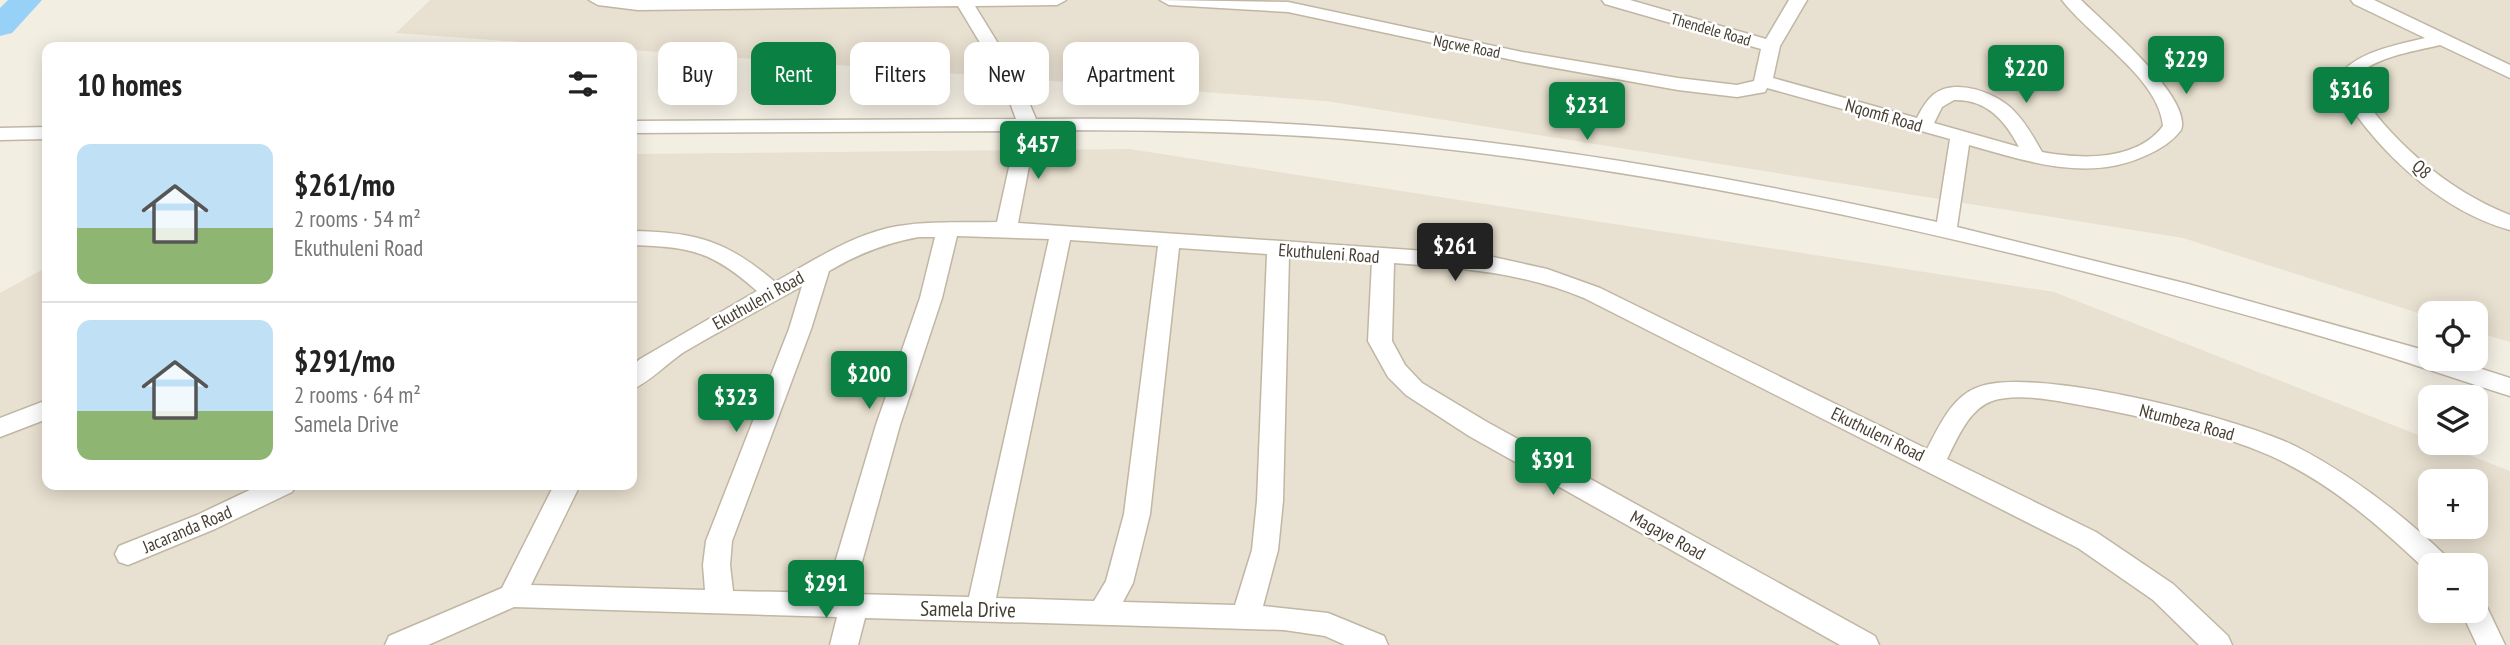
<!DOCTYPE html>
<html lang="en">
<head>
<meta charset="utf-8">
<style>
	body { margin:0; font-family:"PT Sans Narrow",sans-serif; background:#f6f6f6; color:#222; height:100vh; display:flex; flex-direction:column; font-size:26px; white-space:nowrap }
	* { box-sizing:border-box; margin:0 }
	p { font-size:23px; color:#767676 }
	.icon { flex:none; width:38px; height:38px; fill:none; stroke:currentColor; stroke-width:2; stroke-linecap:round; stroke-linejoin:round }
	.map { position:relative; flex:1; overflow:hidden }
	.side { position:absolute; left:42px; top:42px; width:595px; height:448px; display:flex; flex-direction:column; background:#fff; border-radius:14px; box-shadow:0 4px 18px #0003 }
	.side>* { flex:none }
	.hud { position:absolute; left:658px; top:42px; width:665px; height:63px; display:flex; gap:14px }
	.tools { position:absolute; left:2418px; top:301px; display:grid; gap:14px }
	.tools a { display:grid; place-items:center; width:70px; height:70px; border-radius:14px; background:#fff; box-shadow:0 4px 18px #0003; font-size:35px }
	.price { position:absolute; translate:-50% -60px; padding:0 16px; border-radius:7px; background:#0b8043; color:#fff; font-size:23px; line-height:46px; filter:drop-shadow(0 2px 4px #0008) }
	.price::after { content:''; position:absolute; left:50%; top:42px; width:21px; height:16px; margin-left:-10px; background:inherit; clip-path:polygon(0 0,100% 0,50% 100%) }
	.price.selected { background:#222; color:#fff }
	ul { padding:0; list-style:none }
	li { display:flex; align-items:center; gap:21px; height:175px; padding:0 35px }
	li+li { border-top:2px solid #e0e0e0 }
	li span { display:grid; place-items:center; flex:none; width:196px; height:140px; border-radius:14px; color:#555 }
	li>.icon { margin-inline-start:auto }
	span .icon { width:84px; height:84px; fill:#fffc; stroke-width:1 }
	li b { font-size:30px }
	h2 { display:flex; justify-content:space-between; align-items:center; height:84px; padding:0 35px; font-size:30px }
	.pill { padding:0 24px; border-radius:14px; background:#fff; box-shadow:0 4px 18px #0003; font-size:24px; line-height:63px }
	.pill.selected { background:#0b8043; color:#fff }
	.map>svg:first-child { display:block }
	.residential { fill:#e8e0d0; fill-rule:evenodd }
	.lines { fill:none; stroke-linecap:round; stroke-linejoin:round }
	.river { fill:#97d1f8; fill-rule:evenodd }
	.minor-casing { stroke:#c0b6a4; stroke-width:3 }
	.minor { fill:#fff; fill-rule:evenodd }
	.labels { text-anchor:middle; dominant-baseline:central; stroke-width:5; stroke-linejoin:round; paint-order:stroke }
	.far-street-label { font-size:16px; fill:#463e32; stroke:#fff }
	.street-label { font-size:18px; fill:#463e32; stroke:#fff }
	.near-street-label { font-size:21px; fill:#463e32; stroke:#fff }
</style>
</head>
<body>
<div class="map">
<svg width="2510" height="645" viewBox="0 0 2510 645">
	<rect width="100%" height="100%" fill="#f3eee2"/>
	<path class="residential" d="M430,0H2510V342L2476,332V313H2431V317L2183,238L1326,101L632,50V47H592L396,33Z
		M1129,149L2054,292L2431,440V443H2438L2510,471V645H0V293L47,267V485H632V154ZM2431,481H2476V527H2431ZM2431,565H2476V611H2431Z"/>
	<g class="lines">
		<path class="river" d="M8,0H42L12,33L0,36V8Z"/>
		<defs>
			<path id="minor" d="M589,0H1066L1057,5L975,6L1018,76L1036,119C1125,118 1215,119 1305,125C1518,139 1729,176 1937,222L1950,139L1767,88L1765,92L1737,97L1678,90L1522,62L1288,12L1169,5L1160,0L1288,2L1522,52L1678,78L1737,85L1754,81L1761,49L1605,4L1602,0H1630L1766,39L1789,0H1807L1780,46L1773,78L1917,118C1921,110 1926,101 1933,95C1955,77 1997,93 2014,111C2026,123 2034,138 2042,152C2080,159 2136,162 2163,126C2159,78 2090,37 2062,0H2081C2103,22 2193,98 2181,130C2172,142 2160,149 2147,155C2089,183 2026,161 1969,145L1957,227L2188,284L2431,352V359H2451L2510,378V396C2455,379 2400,359 2344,343C2019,248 1685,168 1346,139C1243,131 1140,130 1036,130L1018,223L1484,255L1547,269L1600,288L1927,449C1939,427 1951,398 1976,388C2031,364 2243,419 2297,447C2353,476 2402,514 2447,557L2451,565H2431V574L2429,573C2382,528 2331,483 2271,456C2217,432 2155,420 2097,408C2068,403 2019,391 1992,401C1969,409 1957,439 1947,459L2096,532L2173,584L2228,636L2232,645H2199L2153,600L2078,548L1584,298C1522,272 1460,268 1394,263L1392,341L1405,365L1422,383L1487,422L1875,636L1879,645H1840L1469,436L1406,395L1388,377L1368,341L1372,261L1289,256L1283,501L1278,550L1263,606L1328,613L1384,636L1388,645H1345L1325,636L1284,630L865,618L858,645H830L837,617L514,607L428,645H385L389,636L502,588L554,485H580L531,585L705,590L703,565L706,541L789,329L802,286C763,308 723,329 684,352C670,361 646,385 632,389V366L640,359L757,291C712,251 691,247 632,245V231C695,232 726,240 775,282C811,262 847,238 888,228C924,220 960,223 997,222L1017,131L632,133V121L1016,119L1000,76L958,6L638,10L598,5ZM1954,100C1986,99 2005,120 2019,147L1934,123L1942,107ZM957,236L1049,239L969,597L853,594L900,425L942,298ZM919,237H935L920,298L876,425L826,593L733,591L730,565L732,541L811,329L829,271C858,254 885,243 919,237ZM1070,240L1158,246L1124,514L1106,581L1094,601L996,598ZM1179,248L1267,254L1257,501L1252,550L1235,605L1123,602L1133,583L1150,514Z
				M2351,0H2374L2510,65V78L2440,45C2412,52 2370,57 2352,81C2388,139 2446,190 2510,215V230C2437,210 2371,145 2334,81C2354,52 2392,46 2425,38L2354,4Z
				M47,127V139L0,140V128Z
				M47,400V419L0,437V418Z
				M260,485H296L292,492L215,529L128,565L119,562L115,554L119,546L197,515Z
				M2476,600L2485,603L2505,645H2477L2461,611H2476Z"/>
		</defs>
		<use href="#minor" class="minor-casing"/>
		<use href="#minor" class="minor"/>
	</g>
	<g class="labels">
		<g class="far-street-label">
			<text transform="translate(1711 29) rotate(16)">Thendele Road</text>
			<text transform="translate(1467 46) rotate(11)">Ngcwe Road</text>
		</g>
		<g class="street-label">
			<text transform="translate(1884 115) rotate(16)">Nqomfi Road</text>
			<text transform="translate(2422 169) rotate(42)">Q8</text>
			<text transform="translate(1329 253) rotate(4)">Ekuthuleni Road</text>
			<text transform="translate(758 300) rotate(-29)">Ekuthuleni Road</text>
			<text transform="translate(2187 422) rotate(15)">Ntumbeza Road</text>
			<text transform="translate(1878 434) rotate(26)">Ekuthuleni Road</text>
			<text transform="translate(187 529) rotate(-23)">Jacaranda Road</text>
			<text transform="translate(1668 535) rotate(29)">Magaye Road</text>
		</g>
		<g class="near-street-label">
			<text transform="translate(968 609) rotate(1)">Samela Drive</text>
		</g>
	</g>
</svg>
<div class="tools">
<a><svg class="icon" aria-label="locate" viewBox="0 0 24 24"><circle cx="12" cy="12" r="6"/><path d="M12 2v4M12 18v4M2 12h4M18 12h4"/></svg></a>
<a><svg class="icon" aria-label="layers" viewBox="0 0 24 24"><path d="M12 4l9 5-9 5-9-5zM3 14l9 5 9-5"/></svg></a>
<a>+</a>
<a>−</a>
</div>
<b class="price" style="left:2186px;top:96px">$229</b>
<b class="price" style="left:2026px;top:105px">$220</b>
<b class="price" style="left:2351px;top:127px">$316</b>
<b class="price" style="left:1587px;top:142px">$231</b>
<b class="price" style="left:1038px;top:181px">$457</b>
<b class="price selected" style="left:1455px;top:283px">$261</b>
<b class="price" style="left:869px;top:411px">$200</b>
<b class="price" style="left:736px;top:434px">$323</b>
<b class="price" style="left:1553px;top:497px">$391</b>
<b class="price" style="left:826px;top:620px">$291</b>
<div class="hud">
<a class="pill">Buy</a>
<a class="pill selected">Rent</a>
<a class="pill">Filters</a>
<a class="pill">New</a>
<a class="pill">Apartment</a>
</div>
<section class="side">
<h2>10 homes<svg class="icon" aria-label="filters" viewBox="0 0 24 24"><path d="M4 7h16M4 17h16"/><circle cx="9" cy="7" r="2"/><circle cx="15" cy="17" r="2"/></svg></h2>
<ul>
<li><span style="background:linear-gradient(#bfe0f5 60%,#8fb573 0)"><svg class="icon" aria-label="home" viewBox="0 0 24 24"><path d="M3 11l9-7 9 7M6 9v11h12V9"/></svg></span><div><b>$261/mo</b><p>2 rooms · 54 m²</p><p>Ekuthuleni Road</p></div></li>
<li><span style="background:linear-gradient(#bfe0f5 65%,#8fb573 0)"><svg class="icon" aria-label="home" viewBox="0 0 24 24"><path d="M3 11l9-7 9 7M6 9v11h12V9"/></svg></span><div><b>$291/mo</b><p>2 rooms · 64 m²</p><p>Samela Drive</p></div></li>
</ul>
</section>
</div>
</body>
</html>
